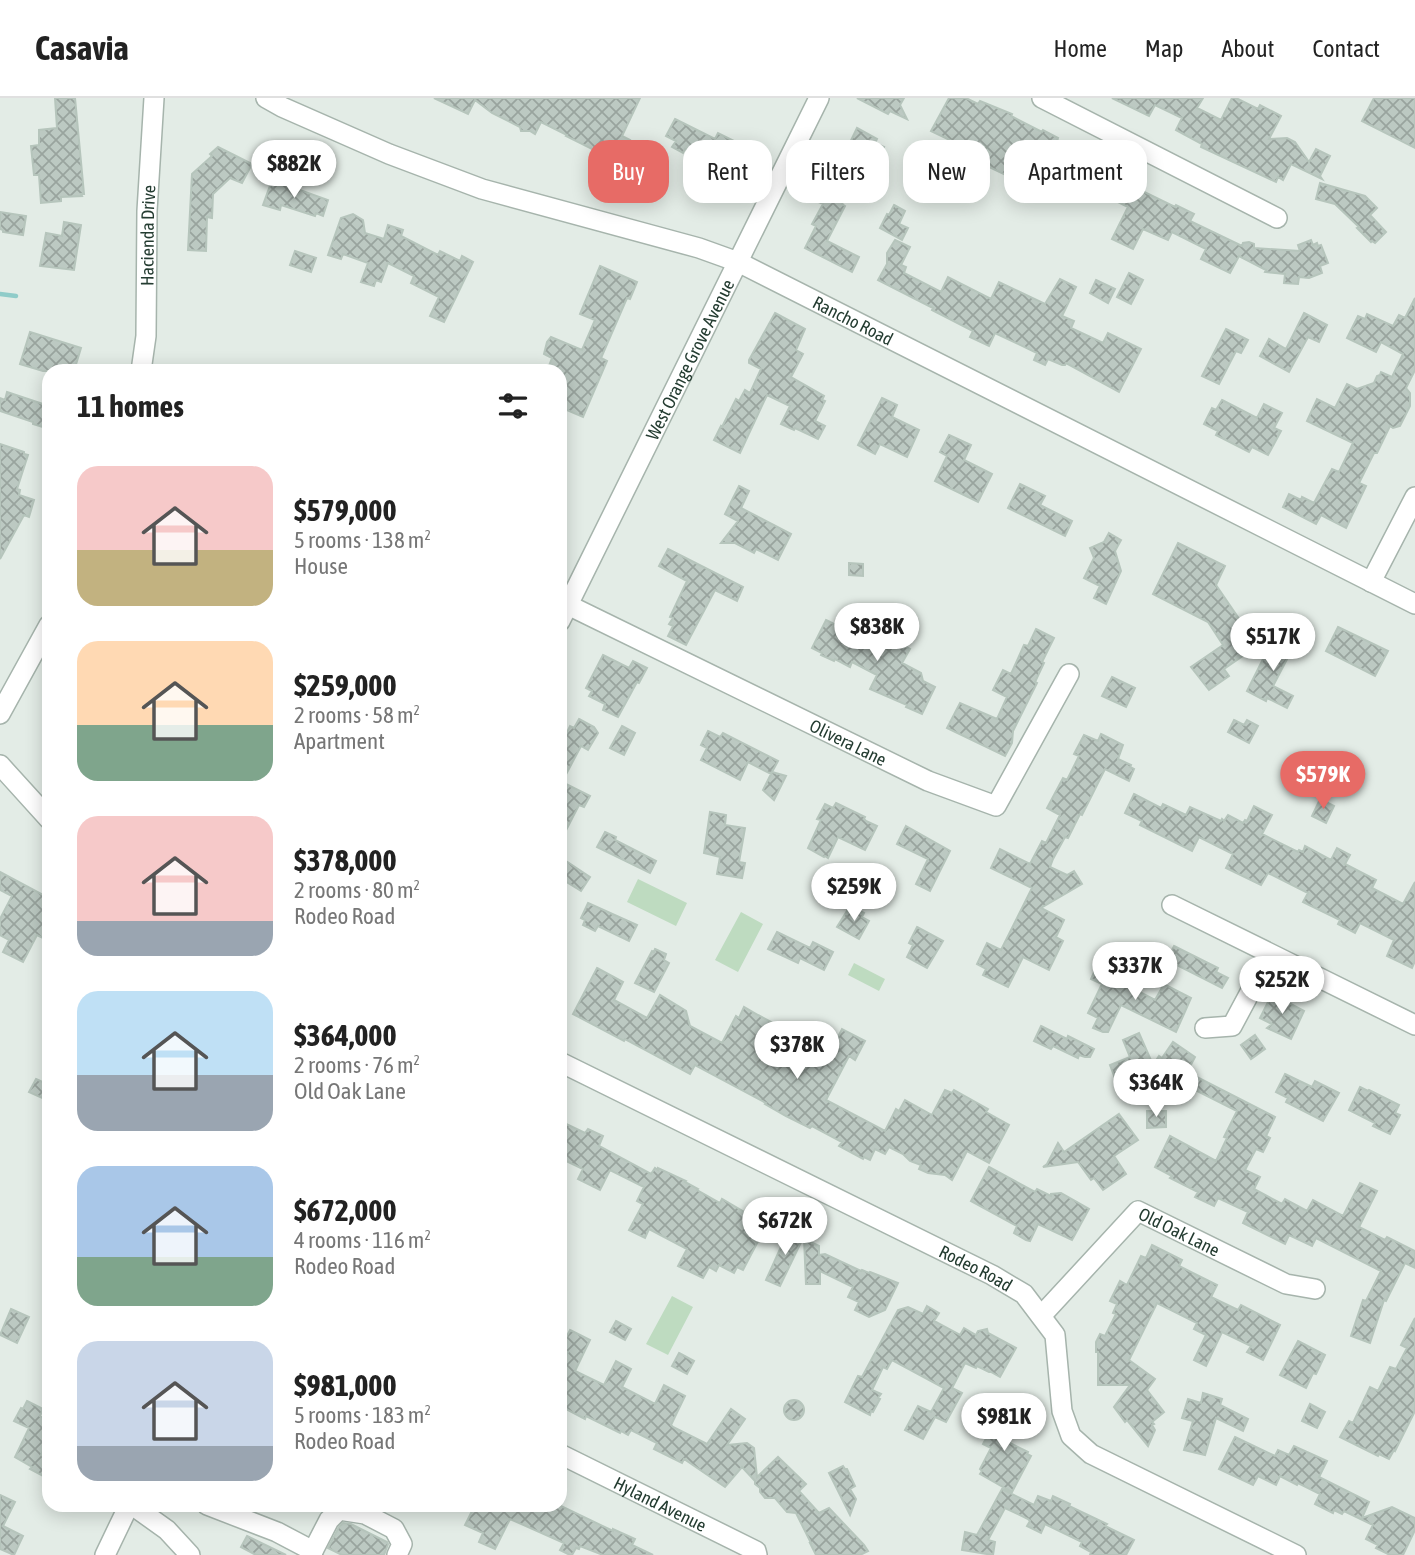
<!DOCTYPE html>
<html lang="en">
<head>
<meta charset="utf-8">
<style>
	body { margin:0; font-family:"Asap Condensed",sans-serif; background:#f2f2f2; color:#222; height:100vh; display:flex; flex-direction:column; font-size:26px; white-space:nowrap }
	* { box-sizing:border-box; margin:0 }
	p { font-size:23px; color:#767676 }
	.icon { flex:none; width:38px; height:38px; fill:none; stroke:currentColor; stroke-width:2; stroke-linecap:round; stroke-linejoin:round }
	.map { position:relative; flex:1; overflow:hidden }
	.side { position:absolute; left:42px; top:266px; width:525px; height:1148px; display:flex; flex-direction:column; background:#fff; border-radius:21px; box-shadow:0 4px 18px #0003 }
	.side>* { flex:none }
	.hud { position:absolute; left:588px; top:42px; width:665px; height:63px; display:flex; gap:14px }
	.price { position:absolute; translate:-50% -60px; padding:0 16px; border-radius:24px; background:#fff; color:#222; font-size:23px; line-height:46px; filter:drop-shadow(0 2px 4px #0008) }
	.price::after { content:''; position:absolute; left:50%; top:42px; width:21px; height:16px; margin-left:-10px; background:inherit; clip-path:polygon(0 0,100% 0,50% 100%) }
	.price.on { background:#e76b66; color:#fff }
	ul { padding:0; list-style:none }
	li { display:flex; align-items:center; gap:21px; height:175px; padding:0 35px }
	li span { display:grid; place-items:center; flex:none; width:196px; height:140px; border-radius:21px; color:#555 }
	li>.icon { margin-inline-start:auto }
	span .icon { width:84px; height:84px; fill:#fffc; stroke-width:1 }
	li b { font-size:30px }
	h2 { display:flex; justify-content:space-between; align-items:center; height:84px; padding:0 35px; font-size:30px }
	.tag { padding:0 24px; border-radius:21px; background:#fff; box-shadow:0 4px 18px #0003; font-size:24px; line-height:63px }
	.tag.on { background:#e76b66; color:#fff }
	header { display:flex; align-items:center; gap:42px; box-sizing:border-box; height:98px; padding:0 35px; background:#fff; border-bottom:2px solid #e0e0e0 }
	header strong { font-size:33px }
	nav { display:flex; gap:38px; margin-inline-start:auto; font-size:24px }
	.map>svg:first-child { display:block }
	.green { fill:#bedbc0 }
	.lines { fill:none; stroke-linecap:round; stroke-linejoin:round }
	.stream { stroke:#90ccc9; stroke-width:4.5 }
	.building { fill:url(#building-cross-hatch); stroke:#b6c5bc; stroke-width:2 }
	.minor-casing { stroke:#a6b4ac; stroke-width:22 }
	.minor { stroke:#fff; stroke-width:19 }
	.labels { text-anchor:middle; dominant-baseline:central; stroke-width:6; stroke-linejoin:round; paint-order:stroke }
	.street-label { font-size:18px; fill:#243c31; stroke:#f4f9f5 }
</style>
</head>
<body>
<header>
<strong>Casavia</strong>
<nav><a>Home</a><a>Map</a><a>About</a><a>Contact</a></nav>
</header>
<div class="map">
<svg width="1415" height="1457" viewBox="0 0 1415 1457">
	<defs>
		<pattern id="building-cross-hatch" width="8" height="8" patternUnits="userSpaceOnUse" patternTransform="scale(1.75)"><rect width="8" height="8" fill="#bcc9c2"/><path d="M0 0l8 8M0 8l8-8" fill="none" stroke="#99a49e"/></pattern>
	</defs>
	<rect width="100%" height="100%" fill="#e3ece6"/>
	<path class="green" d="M638,781L687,805L676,828L627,804Z
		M741,814L763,826L738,874L715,862Z
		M854,865L885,881L879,893L848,877Z
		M672,1198L693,1209L668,1257L646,1246Z"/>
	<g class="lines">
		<path class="stream" d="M0,196L16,198"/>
	</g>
	<path class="building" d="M55,0H75L84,96H81L82,98L61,99V103L41,105L39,77H34L31,48L39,47V32L57,30Z
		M434,0H640L622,38L630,42L621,61L599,52L598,54L566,38L567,37L541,24L535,36L530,33H521L520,29L492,15L475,2L468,16Z
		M857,0H904L900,7L907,21L890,13L888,16Z
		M949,0H966L978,6L980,3L1012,16L1011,18L1042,34L1043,32L1058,40L1057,42L1071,49L1069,53L1124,79L1123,81L1131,85L1130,87L1175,109L1176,107L1194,116L1190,123L1242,148L1243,145L1249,144L1254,146V150L1300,153L1298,147L1311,142L1313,147L1317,145L1318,148L1321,147L1328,165L1320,168L1322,175L1309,180L1299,179L1298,186L1284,185L1285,176L1265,174L1266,172L1239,158L1230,175L1201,161L1206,151L1172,134L1168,142L1143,131L1133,151L1112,141L1128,109L1102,96L1099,102L1081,93L1087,82L1082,80L1083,78L1046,60V61L1032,54L1029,60L1021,56L1010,79L985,67L974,78L963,67L975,54L931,33Z
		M1112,0H1203L1197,10L1221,22L1232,0H1236L1258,11L1260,7L1281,18L1269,41L1287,40L1295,44L1309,64L1316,51L1330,58L1320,78L1322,81L1291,66L1283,82L1278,79L1276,84L1201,49L1202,46L1176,32L1182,20L1155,7L1149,18Z
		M1374,0H1415V50L1362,23Z
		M675,21L715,41L718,35L738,45L730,60L727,59L726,62L715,56L712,62L703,57L702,59L685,51L683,55L672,49L676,43L666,38Z
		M857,30L877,41L875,45L884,49L865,86L855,81L842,106L845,108L827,143L859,159L852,174L805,150L816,128L812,126L823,106L814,102L819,92L832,97L844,74L834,69L842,53L845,55Z
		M218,49L252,66L242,85L230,80L213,96L212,120L207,119L206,153L188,152L192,76L212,58L210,56Z
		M272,82L328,102L323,118L316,115L315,118L281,107L280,112L263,107Z
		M1320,85L1365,98L1377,110L1370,117L1386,134L1375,145L1372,143L1371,144L1357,130L1359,129L1335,106L1316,101Z
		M894,107L905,113L899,126L908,130L902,142L880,130L887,116L889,117Z
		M0,114L26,118L23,137L3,134V132L0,131Z
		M353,116L363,122L365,135L384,141L388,127L403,132L401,138L438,157L440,153L460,163L462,158L473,164L444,224L430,218L439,199L411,185L414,178L388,165L381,184L376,182L374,188L361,184L368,165L343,156L341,161L328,157L341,120Z
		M64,124L81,127L74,172L40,168L46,135L62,138Z
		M895,142L910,149L901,167L906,169L904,175L941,194L948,179L991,201L999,184L1045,206L1060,181L1076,189L1062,218L1074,223L1071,230L1103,245L1108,235L1141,251L1119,294L1066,265L1065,267H1062L1048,261L1045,267L1034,262L1037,255L995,235L989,248L970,239L973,233L932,212L933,210L878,182L887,166V155Z
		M295,153L316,160L311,174L290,167Z
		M600,168L637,184L630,201L627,200L601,260L607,263L583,319L560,309V273H547L552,260L544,256L547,244L551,239L582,252L595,222L580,216Z
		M1129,175L1143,182L1131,206L1117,199Z
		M1096,182L1115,191L1108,205L1090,195Z
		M1415,200V272L1406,290L1410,295V308L1400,328L1393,330L1390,328L1377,355H1374L1359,385L1366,388L1346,430L1321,417L1316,426L1283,409L1289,396L1301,402L1302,399L1314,405L1332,371L1339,374L1353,345L1307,323L1317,301L1335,310L1347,286L1357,291L1374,285L1377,278L1380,277L1381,274L1392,279L1403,256L1381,244L1376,254L1347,240L1358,218L1365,221L1367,216L1393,228L1399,217L1405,220Z
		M775,215L805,231L796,252L803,256L791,279L824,298L822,302L825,303L815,323L825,328L818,341L795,330L794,332L781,326L790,308L767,297L740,355L714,342L721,328L722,329L736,301L739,303L745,292L750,295L761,271L749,265V262Z
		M1304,215L1327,227L1319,244L1308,239L1289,274L1260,258L1269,241L1286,251Z
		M1226,231L1248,242L1241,255L1236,253L1219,286L1202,278Z
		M30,234L81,250L74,273H43L20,266Z
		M7,294L49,308V331L33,326V324L0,313V300L5,302Z
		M882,300L897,307L892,319L919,332L907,359L880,346L875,356L858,347Z
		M1222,302L1257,320L1264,306L1282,315L1274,330L1281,333L1268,357L1252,349L1249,354L1216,337L1218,333L1204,326L1212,310L1216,312Z
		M949,337L971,347L964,362L992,376L978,404L935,383L947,358L940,354Z
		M0,346L24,354V356L28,357L17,391L20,392L19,397L34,402L29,419L24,417L0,461Z
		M1020,386L1045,398L1040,407L1072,423L1065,438L1008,410Z
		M739,388L749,393L741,410L791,436L778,462L756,451L754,455L735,445H721L738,423L725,416Z
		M1109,435L1121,442L1115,453L1121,473L1106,506L1094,500L1100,488L1084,480L1094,460L1090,450L1104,444Z
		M1178,445L1225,468L1216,487L1242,525L1251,519L1266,542L1224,571L1229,578L1209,592L1191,569L1223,547L1208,524L1153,496Z
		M668,451L743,489L737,503L715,492L686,547L668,538L673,528L669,526L673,520L670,519L687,483L659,468Z
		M849,465L863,466V478L849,477Z
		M826,522L868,543L876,529L889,535L887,539L910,551L902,565L921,575L923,583L935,589L922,616L906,609L907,607L870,591L877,577L852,564L850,569L835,561L834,563L821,557L822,555L812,550Z
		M1338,529L1388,553L1375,578L1326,553Z
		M1036,531L1054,540L1042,564L1044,565L1035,584L1037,585L1013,633L1012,645L1005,658L947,630L960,605L997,621L1007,599L993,592L1003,572L1011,576L1024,547L1028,548Z
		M1283,535L1296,542V544L1273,588L1293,598L1287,610L1267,600L1266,603L1247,593L1270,547L1274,553Z
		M603,557L629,570L633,563L647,570L639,585L637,584L618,619L603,612L605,606L589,598L592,593L586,590Z
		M1112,579L1135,590L1126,609L1102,598Z
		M579,621L594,629L598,635L588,652L581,648L562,684L590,698L584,709L579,707L560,744V649L570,628L574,630Z
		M1234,622L1244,627L1247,622L1258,628L1249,645L1228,634Z
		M622,628L635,635L624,657L610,650Z
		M708,633L720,639L723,635L778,663L771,676L748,664L740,682L701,662L707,650L701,647Z
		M1101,636L1123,647L1118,661L1131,667L1130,669L1134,671L1129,683L1105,671L1082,717L1080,716L1068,740L1065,739L1053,761L1050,769L1067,777L1074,773L1082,786L1041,810L1064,822L1056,839L1063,843L1049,872L1023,859L1008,889L983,877L986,871L977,866L987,845L1001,852L1032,790L991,770L1000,751L1030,766L1042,743L1046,745L1060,717L1047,710L1063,680L1067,682L1079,658L1074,656L1084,637L1098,643Z
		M772,674L786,678L774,702L763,692Z
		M1134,696L1161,710L1163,706L1186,717L1190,709L1221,723L1222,721L1224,723L1228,717L1243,725L1245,722L1247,723L1254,708L1272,717L1262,736L1298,754L1299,752L1303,754L1305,748L1331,762L1337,750L1350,757L1345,766L1376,782L1372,790L1403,806L1415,784V863L1412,870L1387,858L1394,842L1360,825L1355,835L1338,826L1340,822L1303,804L1308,795L1268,775L1261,787L1226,770L1233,756L1199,739L1192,753L1140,727L1142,723L1125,715Z
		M1320,701L1334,708L1326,725L1312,718Z
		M836,705L865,719L864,721L866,723L877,728L865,752L838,739L828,760L825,758L824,759L808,750L821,722L817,721L825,706L833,710Z
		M710,714L726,717L725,727L745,730L739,764L745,765L742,780L717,776L720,759L704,755Z
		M906,728L950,753L930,793L916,786L928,761L897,746Z
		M605,734L616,739L615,742L656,763L650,775L597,749Z
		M560,759L590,779L581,793L560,780Z
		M0,774L49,800V843L37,837L23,864L3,854L9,842L0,837V821L12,798L0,792Z
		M588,805L637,827L629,843L598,828L595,833L583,827L585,822L581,820Z
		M850,808L864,815L862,819L869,823L859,841L837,829Z
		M917,829L943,843L927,870L907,859L913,847L909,845Z
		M777,834L810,850L813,844L833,854L824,872L800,860L798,865L768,851Z
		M1174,848L1218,870L1216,874L1228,880L1222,890L1167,862Z
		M655,851L666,856L664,862L669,865L654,894L635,885L652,853L654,854Z
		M1099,863L1113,870L1109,878L1155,902L1164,886L1191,900L1176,934L1121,907L1108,934H1103L1093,930L1098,920L1088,915L1102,886L1091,881Z
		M597,870L623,884L614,902L647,920L660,897L686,913L690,928L722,945L736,918L739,920L744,909L758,917L788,933L772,963L800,954L805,965L824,967L842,931L865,943L855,962L849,958L826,1002L885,1033L896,1011L899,1013L905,1002L932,1017L945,992L952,995L954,992L988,1011L986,1014L1009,1027L989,1065L967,1053L952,1082L945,1077L928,1075L919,1071L921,1067L910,1063L903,1056L889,1049L885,1056L875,1051L870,1062L864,1059L863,1061L839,1048L842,1044L812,1028L810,1030L786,1018L765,1006L766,1005L695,967L690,976L625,941L624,943L573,916Z
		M1272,896L1304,913L1291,941L1267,930L1272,926L1260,920Z
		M1041,928L1067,941L1068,938L1094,951L1090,959H1085L1079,957L1078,960L1053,948L1051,951L1034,943Z
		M1139,935L1153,967L1159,958L1162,960L1173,944L1195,959L1187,974L1275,1019L1266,1038L1270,1040L1263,1054L1256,1051L1245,1072L1260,1079L1254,1091L1282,1106L1285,1101L1307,1113L1313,1102L1343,1118L1360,1085L1377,1093L1359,1129L1385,1142L1387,1139L1415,1153V1170L1405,1165L1386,1203L1384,1202L1370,1245L1351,1238L1363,1202L1366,1203L1381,1173L1316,1140L1312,1148L1289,1137L1285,1146L1243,1125L1248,1114L1218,1100L1214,1108L1195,1099L1198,1094L1170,1080L1172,1078L1155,1069L1170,1038L1216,1063L1227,1040L1224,1039L1237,1013L1187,988L1173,978L1169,984L1163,980L1160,984L1161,986L1141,972L1116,983L1110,967L1130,959L1123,942Z
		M1255,937L1265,951L1251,961L1241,947Z
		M1285,976L1312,989L1315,983L1339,995L1323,1023L1286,1004L1288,1000L1276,994Z
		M36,981L49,987V1003L29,994Z
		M1360,989L1368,993L1369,992L1399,1007L1395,1015L1400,1017L1390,1036L1373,1028L1375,1025L1349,1012Z
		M1147,1013H1166V1029L1147,1030Z
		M1119,1016L1138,1042L1114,1058L1126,1076L1103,1092L1094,1080L1091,1082L1078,1064L1043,1069L1047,1066L1058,1045L1064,1054Z
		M560,1023L585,1035L588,1031L603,1038L599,1048L651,1076L655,1070L658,1072V1070L686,1083L685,1084L698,1091L697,1092L720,1105L722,1101L753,1119L758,1118L761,1128L765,1130L743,1172L737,1169L734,1175L719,1167L716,1173L709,1169L703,1180L678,1168L687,1151L649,1131L645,1140L629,1132L643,1106L637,1103L644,1089L610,1072L600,1092L578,1081L583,1071L560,1060Z
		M989,1069L1035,1094L1037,1091L1051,1098V1096L1061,1095L1089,1111L1072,1142L1038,1126L1030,1143L1026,1142L1014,1135L1017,1128L971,1103Z
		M789,1131L804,1138L780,1188L766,1182Z
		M804,1141L819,1148V1157L825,1156L861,1173L862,1172L869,1175L870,1174L898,1185L885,1212L869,1219L855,1212L859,1204L848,1199L853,1189L820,1173V1186H806Z
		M1152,1147L1182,1162L1179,1168L1217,1187L1211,1199L1238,1212L1241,1207L1280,1227L1263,1262L1247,1254L1251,1248L1222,1234L1206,1268L1194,1262L1206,1237L1194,1231L1197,1225L1157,1205L1129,1262L1155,1281L1147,1292L1164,1314L1152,1324L1154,1326L1152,1327L1155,1332L1148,1348L1127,1322L1125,1324L1114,1309L1130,1287H1098V1254H1096V1244L1100,1236L1105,1238L1116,1216L1113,1215L1117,1206L1110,1203L1120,1183L1127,1187L1141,1158L1146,1160Z
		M927,1208L939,1215L934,1223L960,1237L964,1230L976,1237L978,1233L987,1231L988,1235L1016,1250L1000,1279L991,1274H989L977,1268L976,1270L965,1265L952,1290L962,1295L946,1324L935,1319L923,1341L905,1332L918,1308L931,1314L944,1290L892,1262L887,1271L883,1269L872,1292L881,1296L878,1300L880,1301L873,1314L871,1313L870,1317L845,1304L858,1278L862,1279L898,1212L908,1209L923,1216Z
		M11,1211L29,1219L17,1245L0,1237Z
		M1415,1220V1313L1395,1353L1394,1352L1389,1361L1379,1356L1378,1358L1340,1339L1349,1323L1353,1325L1370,1289L1378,1293L1390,1269L1396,1271L1407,1250L1401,1247Z
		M616,1223L631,1231L625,1242L610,1234Z
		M570,1232L590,1242L575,1273L604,1287L616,1263L631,1271L622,1289L655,1306L664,1287L685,1298L671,1327L673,1329L707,1346L731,1311L745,1321L727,1347L747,1345L754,1350L757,1379L778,1359L806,1386L799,1393L819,1415L829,1410L864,1447L868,1453L860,1457H816L810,1445H811L796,1415L787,1414L775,1400H765L760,1394V1390L755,1386V1383L742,1369L725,1389L684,1361L682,1365L654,1351L657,1345L631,1332L628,1337L621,1333L620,1335L586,1318L585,1321L560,1308V1270L568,1254L560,1251Z
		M1298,1243L1325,1257L1316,1276L1313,1275L1306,1290L1280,1277Z
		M679,1255L694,1263L687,1276L672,1268Z
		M1203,1295L1222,1301L1220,1307L1248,1321L1243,1333L1216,1320L1205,1357L1184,1352L1193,1323L1182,1320L1188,1301L1201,1305Z
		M784 1312a10 10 0 1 1 20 0a10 10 0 1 1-20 0Z
		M27,1303L43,1311L40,1318L49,1323V1340L41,1357L49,1361V1381L30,1371L32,1369L15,1359L29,1330L14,1323L21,1310L23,1311Z
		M1310,1306L1325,1314L1317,1330L1302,1323Z
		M1003,1308L1014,1314L1012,1318L1014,1319L1013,1323L1016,1324L1008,1344L1028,1354L1027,1356L1031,1358L1012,1394L980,1376L982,1373L980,1371L991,1350L983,1346Z
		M1235,1339L1275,1358L1278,1352L1289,1357L1294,1348L1327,1363L1319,1379L1369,1404L1362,1420L1392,1409L1415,1420V1432L1403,1457H1390L1376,1450L1378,1447L1366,1441L1373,1427L1344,1413L1342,1416L1334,1412L1333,1415L1315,1406L1320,1396L1298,1385L1297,1387L1280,1378L1276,1387L1258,1378L1253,1387L1219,1371Z
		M843,1368L845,1371H847L855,1388L850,1391L856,1401L850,1417L829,1375Z
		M1002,1391L1034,1407L1038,1398L1051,1403L1053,1398L1070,1406L1069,1408L1107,1426L1105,1428L1134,1442L1126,1457H1090L1091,1454L1080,1448L1082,1444L1045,1426L1041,1435L1027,1428L1030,1423L1028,1421L1005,1410L988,1442L995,1444L993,1457L962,1452L965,1434L977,1437Z
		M0,1397L15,1404L3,1428L23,1438L14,1457L0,1451Z
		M475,1407H559L613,1433V1431L635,1441L632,1447L653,1457H603L580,1448L579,1451L576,1450L572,1457H570L560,1452L564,1445L510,1421L495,1451L479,1444L483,1435L465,1427Z
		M343,1425L351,1426L387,1444L388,1446L384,1457H342L328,1450L339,1429Z
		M247,1438L286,1457H256L241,1449Z"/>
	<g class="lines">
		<defs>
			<g id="minor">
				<path id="s1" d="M266,0L282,9L389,56L482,91L699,150L738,164L1415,506"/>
				<path d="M1042,0L1277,120"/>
				<path id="s2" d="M141,273L146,238L147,113L154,0"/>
				<path d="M1371,484L1415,399"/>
				<path id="s3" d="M568,507L928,683L996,708L1069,576"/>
				<path id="s4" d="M560,523L819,0"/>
				<path d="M0,616L49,527"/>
				<path d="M0,667L49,721"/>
				<path d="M1172,807L1415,927"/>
				<path d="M1205,930L1232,928L1270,857"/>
				<path id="s5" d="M560,964L992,1177L1024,1196L1055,1237L1062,1313L1071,1338L1091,1356L1296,1457"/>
				<path id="s6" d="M1041,1218L1138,1113L1286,1186L1315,1191"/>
				<path id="s7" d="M560,1356L756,1453L757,1457"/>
				<path d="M132,1407L167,1432L190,1457"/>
				<path d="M207,1407L277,1434L313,1453L312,1457"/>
				<path d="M313,1453L329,1422L339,1412L365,1416L394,1431L402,1446L397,1457"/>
				<path d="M105,1457L129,1407"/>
			</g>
		</defs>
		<use href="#minor" class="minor-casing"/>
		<use href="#minor" class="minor"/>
	</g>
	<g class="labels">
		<g class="street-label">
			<text stroke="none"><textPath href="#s2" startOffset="136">Hacienda Drive</textPath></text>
			<text stroke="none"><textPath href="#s1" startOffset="630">Rancho Road</textPath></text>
			<text stroke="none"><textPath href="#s4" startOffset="292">West Orange Grove Avenue</textPath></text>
			<text stroke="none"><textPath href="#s3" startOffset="312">Olivera Lane</textPath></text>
			<text stroke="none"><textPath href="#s6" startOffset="189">Old Oak Lane</textPath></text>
			<text stroke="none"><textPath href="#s5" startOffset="464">Rodeo Road</textPath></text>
			<text stroke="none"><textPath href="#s7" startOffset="112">Hyland Avenue</textPath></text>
		</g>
	</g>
</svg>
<b class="price" style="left:294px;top:102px">$882K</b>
<b class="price" style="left:877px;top:565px">$838K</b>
<b class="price" style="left:1273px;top:575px">$517K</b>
<b class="price on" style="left:1323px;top:713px">$579K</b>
<b class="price" style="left:854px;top:825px">$259K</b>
<b class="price" style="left:1135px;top:904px">$337K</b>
<b class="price" style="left:1282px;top:918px">$252K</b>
<b class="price" style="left:797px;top:983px">$378K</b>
<b class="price" style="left:1156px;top:1021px">$364K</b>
<b class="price" style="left:785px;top:1159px">$672K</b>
<b class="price" style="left:1004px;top:1355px">$981K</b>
<div class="hud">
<a class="tag on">Buy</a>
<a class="tag">Rent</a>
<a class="tag">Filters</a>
<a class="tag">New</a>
<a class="tag">Apartment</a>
</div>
<section class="side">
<h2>11 homes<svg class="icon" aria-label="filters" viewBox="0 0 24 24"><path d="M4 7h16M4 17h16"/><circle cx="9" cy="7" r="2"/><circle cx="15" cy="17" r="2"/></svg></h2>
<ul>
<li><span style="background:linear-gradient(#f6c9c9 60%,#c2b280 0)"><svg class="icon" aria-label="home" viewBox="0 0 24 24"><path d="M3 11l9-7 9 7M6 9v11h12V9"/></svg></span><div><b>$579,000</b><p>5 rooms · 138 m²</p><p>House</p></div></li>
<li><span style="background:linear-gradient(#ffd9b3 60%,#7fa58c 0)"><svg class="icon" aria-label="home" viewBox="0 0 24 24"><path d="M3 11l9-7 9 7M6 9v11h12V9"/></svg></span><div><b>$259,000</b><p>2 rooms · 58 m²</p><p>Apartment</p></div></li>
<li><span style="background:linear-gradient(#f6c9c9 75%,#9aa5b1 0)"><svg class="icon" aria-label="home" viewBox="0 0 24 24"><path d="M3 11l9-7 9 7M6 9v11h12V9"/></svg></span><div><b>$378,000</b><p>2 rooms · 80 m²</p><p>Rodeo Road</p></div></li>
<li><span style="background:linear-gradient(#bfe0f5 60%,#9aa5b1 0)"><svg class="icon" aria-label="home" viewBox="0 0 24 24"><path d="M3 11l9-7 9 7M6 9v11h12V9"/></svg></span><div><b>$364,000</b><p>2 rooms · 76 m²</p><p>Old Oak Lane</p></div></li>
<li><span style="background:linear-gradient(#a9c7e8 65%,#7fa58c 0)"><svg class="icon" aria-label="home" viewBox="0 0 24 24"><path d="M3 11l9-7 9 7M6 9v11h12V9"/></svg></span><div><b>$672,000</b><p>4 rooms · 116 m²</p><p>Rodeo Road</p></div></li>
<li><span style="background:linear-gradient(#c9d6e8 75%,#9aa5b1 0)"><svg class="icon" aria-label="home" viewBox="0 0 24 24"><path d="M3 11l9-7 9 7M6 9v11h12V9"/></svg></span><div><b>$981,000</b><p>5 rooms · 183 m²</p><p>Rodeo Road</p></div></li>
</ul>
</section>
</div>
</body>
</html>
